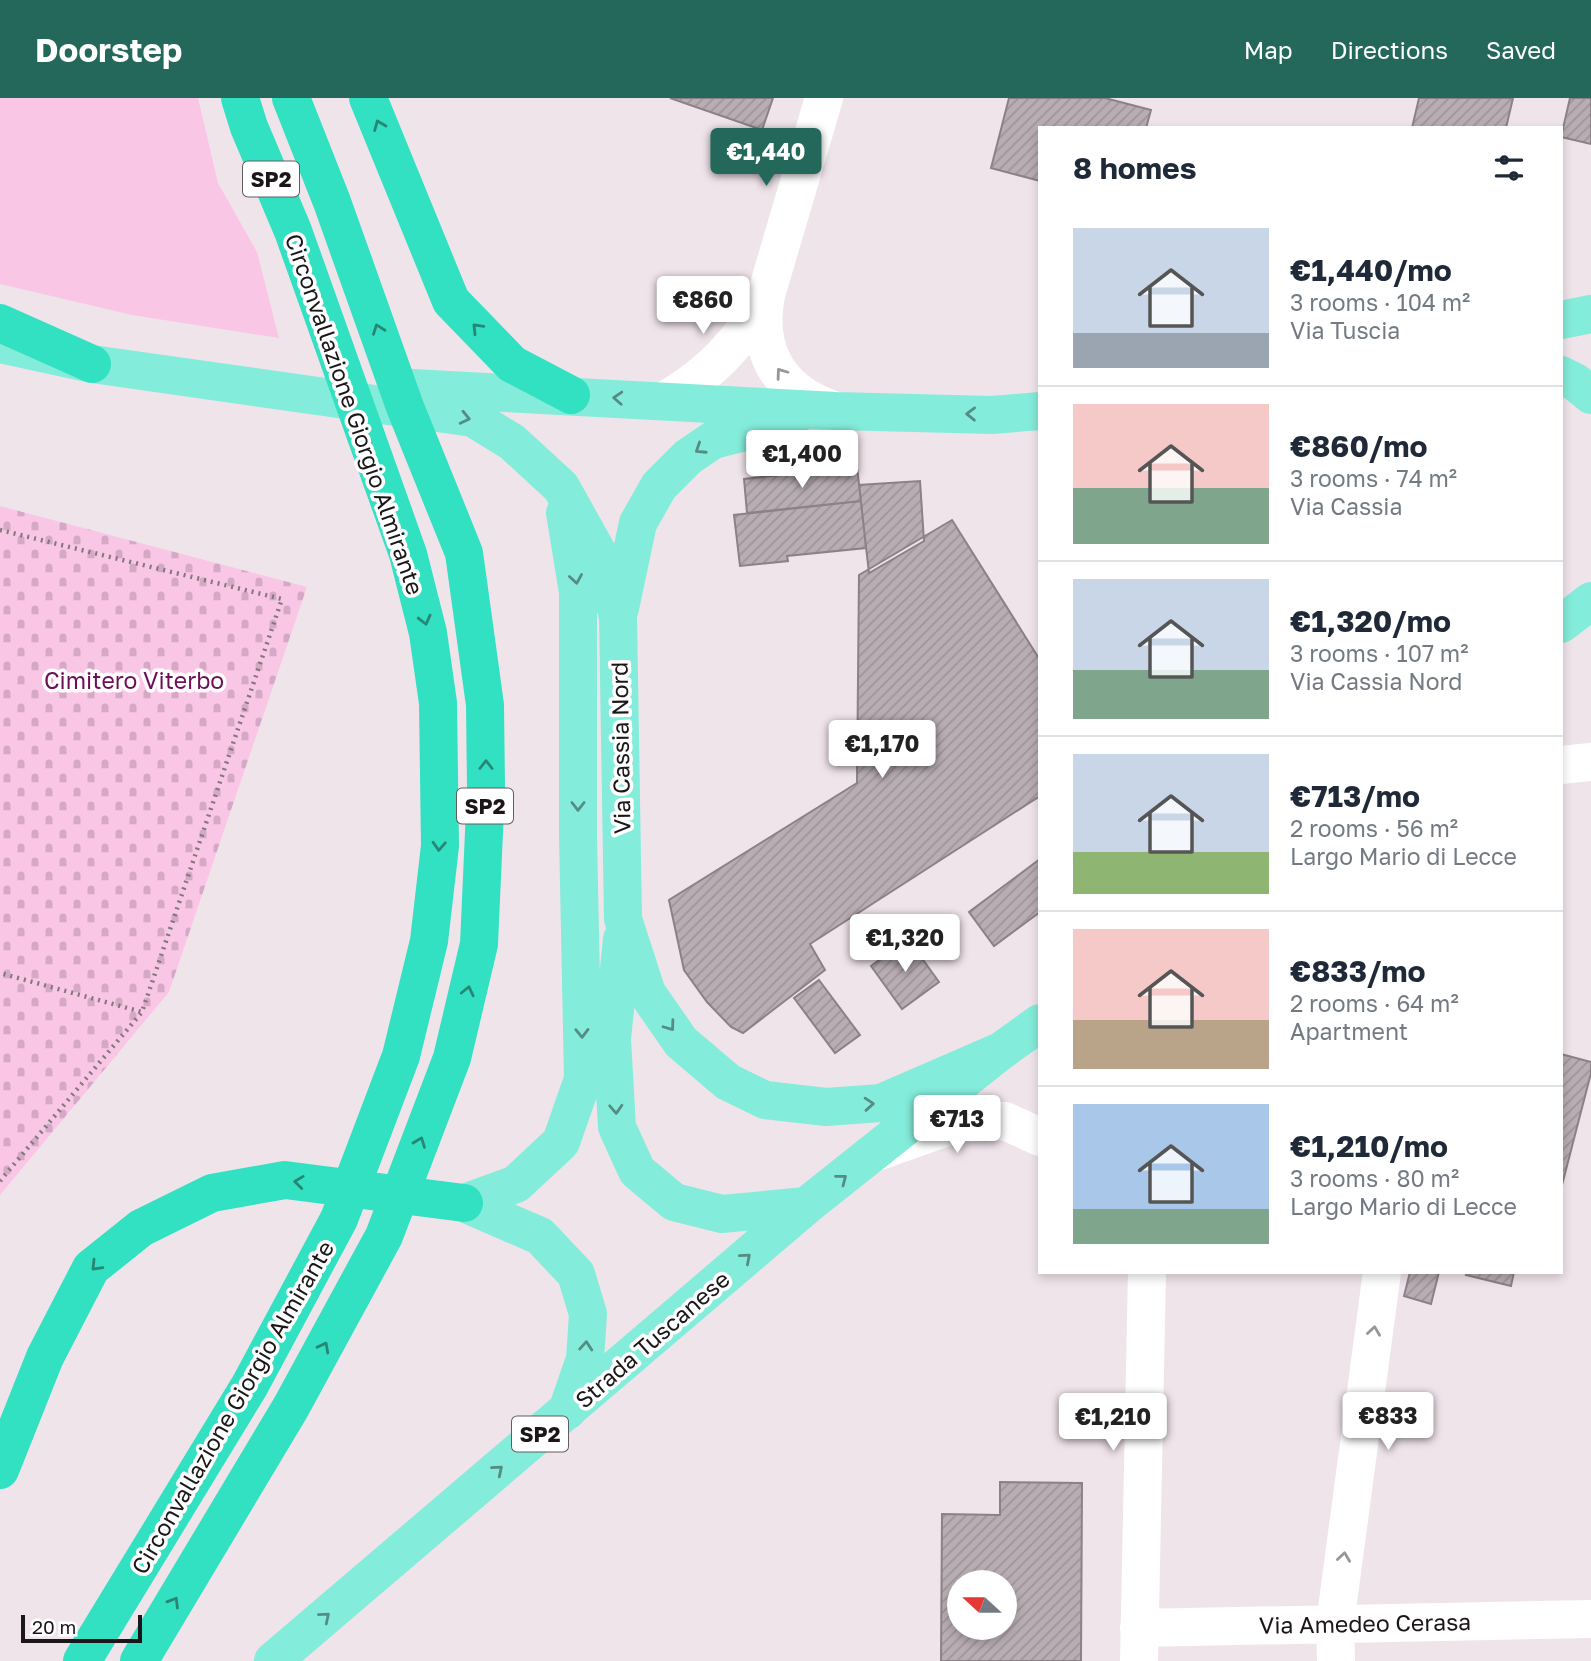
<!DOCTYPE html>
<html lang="en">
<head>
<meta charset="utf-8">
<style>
	body { margin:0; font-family:"Golos Text",sans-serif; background:#f6f6f7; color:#1f2937; height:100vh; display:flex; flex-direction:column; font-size:26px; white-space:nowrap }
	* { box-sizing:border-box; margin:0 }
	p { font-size:23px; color:#747a83 }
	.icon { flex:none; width:38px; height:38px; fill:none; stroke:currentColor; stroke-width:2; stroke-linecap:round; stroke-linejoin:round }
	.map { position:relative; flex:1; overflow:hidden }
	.sheet { position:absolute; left:1038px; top:28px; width:525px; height:1148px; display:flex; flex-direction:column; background:#fff; border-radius:0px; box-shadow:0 4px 10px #0003 }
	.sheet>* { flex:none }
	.needle { width:46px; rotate:291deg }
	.fabs { position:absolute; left:947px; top:1472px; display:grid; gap:14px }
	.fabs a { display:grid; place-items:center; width:70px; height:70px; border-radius:50%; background:#fff; box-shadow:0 4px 10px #0003; font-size:35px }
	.scale { position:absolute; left:21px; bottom:18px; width:121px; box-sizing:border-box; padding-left:7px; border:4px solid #1b1719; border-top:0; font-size:19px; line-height:24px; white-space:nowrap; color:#1b1719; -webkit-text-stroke:5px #fff; paint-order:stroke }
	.price { position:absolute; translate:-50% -60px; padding:0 16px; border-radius:7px; background:#fff; color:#222; font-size:23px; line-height:46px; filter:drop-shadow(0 2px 4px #0008) }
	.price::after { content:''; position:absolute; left:50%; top:42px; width:21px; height:16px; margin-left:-10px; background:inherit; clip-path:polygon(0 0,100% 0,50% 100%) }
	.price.current { background:#23685a; color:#fff }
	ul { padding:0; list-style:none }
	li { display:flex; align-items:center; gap:21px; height:175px; padding:0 35px }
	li+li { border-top:2px solid #e0e1e3 }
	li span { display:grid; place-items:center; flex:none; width:196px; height:140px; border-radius:0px; color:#555 }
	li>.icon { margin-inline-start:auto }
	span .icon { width:84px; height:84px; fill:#fffc; stroke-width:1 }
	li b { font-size:30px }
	h2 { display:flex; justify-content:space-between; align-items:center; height:84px; padding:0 35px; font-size:30px }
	header { display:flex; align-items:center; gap:42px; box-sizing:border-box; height:98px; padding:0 35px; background:#23685a; color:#fff }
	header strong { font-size:33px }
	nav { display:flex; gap:38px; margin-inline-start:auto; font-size:24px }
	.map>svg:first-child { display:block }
	.green { fill:#f9c6e6 }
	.cemetery { fill:url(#cemetery-stones) }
	.building { fill:url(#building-hatch); stroke:#8b8187; stroke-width:2; fill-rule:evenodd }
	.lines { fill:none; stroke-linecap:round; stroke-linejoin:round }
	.path { stroke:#80787c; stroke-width:4.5; stroke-dasharray:2 5; stroke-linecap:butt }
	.street { stroke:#fff; stroke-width:38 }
	.primary { stroke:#84ecda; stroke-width:38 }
	.highway { stroke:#32e0c2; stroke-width:38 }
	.oneway { stroke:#288676 }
	.oneway2 { stroke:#989798 }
	.oneway3 { stroke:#558c83 }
	.labels { text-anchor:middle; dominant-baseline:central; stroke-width:7; stroke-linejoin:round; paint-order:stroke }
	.shield { fill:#fff; stroke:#5f5d5e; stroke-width:2 }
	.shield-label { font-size:21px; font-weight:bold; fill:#1b1719 }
	.street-label { font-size:23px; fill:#1b1719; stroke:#fff }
	.park-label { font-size:23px; fill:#6d0f56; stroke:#fff }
</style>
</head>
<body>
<header>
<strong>Doorstep</strong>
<nav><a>Map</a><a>Directions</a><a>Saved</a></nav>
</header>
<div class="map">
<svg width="1591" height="1563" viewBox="0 0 1591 1563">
	<defs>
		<pattern id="cemetery-stones" width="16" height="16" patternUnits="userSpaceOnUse" patternTransform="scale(1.75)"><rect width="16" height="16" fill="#f9c6e6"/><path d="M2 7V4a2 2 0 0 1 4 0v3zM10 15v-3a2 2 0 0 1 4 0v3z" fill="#d5a9c5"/></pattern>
		<pattern id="building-hatch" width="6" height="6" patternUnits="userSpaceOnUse" patternTransform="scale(1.75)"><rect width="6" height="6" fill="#b8adb3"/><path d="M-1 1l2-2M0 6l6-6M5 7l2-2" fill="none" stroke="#9e9499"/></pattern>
	</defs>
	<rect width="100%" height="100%" fill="#f0e4eb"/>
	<path class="green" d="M0,0H198L218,85L257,154L279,240L132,217L0,186Z"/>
	<path class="cemetery" d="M0,408L307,489L169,894L0,1097Z"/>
	<path class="building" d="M670,0H773L762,32Z
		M1009,0H1105L1151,12L1146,30H1040V83L991,70Z
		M1419,0H1513L1506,30H1412Z
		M1570,0H1591V46L1561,39Z
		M857,369L861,403L747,415L744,381Z
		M920,383L924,443L869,475L859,387Z
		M861,403L866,450L787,458L788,463L740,468L734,417Z
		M952,422L1040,562V698L810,846L825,872L743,935L731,929L707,904L684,872L669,802L857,685L859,477Z
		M1040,761V814L994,848L969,814Z
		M908,841L939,884L902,911L871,868Z
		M819,882L860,937L835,955L794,900Z
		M1561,956L1591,964V975L1561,1091Z
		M1410,1174H1439L1431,1206L1404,1198Z
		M1467,1174H1514L1511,1188L1466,1177Z
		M1000,1384L1082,1385L1081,1563H941L942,1416L1000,1417ZM959,1484H1004V1530H959Z"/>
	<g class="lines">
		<path class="path" d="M0,432L282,501L142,914L0,875
			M0,1083L142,914"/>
		<path class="street" d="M824,0L766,197C755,255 780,295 836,313
			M664,303C709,277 741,245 765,199
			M1561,667L1591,664
			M879,1053L958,1025L1005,1023L1040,1039
			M1139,1530L1591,1521
			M1139,1563L1147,1174
			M1336,1563L1335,1526L1382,1174"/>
		<path class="primary" d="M1561,222L1591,216
			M0,246L92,266L473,320L512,344L561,389L605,468L618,519L623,821L647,895L681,944L728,984L765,1002L826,1009L881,1005L1001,953
			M1561,277L1575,284L1591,297
			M412,290L836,313L992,317L1040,313
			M620,510L638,425L659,388L688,359L713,342L792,322
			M1561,526L1591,503
			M622,841L612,941L617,1029L637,1073L674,1104L722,1116L806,1108
			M464,1105L516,1086L561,1044L583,981L578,738V494L565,415
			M464,1105L540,1138L576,1176L588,1216L585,1261L567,1313
			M273,1563L806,1108L1001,953L1040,925"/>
		<path class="highway" d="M368,0L451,203L512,266L571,297
			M0,225L92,266
			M0,1372L45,1259L91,1170L141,1130L212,1095L285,1082L464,1105
			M82,1563L250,1287L339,1121L401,958L429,843L440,748L438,605L428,535L408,456L293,133L249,29L240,0
			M139,1563L291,1309L384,1138L452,960L479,846L486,689L485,607L464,455L405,309L332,104L291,0"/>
	</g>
	<defs><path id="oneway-chevron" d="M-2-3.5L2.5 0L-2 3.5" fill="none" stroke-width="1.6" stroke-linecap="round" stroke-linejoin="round" transform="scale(1.75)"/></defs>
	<g class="oneway">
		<use href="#oneway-chevron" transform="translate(379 27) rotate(-112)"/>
		<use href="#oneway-chevron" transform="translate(477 230) rotate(-134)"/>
		<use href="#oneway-chevron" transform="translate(378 231) rotate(-110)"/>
		<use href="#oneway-chevron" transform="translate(425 522) rotate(76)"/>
		<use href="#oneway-chevron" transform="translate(486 667) rotate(-90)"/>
		<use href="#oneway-chevron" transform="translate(439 748) rotate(93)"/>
		<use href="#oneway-chevron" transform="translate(468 893) rotate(-77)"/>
		<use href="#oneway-chevron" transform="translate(420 1044) rotate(-69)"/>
		<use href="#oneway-chevron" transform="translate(299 1084) rotate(-173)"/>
		<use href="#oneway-chevron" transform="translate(96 1168) rotate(134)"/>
		<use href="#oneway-chevron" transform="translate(324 1249) rotate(-62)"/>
		<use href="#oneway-chevron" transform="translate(174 1504) rotate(-59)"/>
	</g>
	<g class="oneway2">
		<use href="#oneway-chevron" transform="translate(781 275) rotate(-126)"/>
		<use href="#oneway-chevron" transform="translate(1374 1233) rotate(-82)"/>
		<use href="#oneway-chevron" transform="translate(1344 1459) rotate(-82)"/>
	</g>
	<g class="oneway3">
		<use href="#oneway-chevron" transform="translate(618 300) rotate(-177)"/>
		<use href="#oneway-chevron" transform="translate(971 316) rotate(-179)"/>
		<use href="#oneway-chevron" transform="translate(465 320) rotate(13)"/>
		<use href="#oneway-chevron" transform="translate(700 351) rotate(147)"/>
		<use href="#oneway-chevron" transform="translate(576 481) rotate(81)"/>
		<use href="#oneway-chevron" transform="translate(578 708) rotate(90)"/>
		<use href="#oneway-chevron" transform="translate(670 928) rotate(54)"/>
		<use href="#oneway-chevron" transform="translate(582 935) rotate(89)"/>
		<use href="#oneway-chevron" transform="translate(869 1006) rotate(-4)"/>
		<use href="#oneway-chevron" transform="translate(616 1011) rotate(87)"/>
		<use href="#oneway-chevron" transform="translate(842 1081) rotate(-38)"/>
		<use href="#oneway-chevron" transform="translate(746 1160) rotate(-41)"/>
		<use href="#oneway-chevron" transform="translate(586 1248) rotate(-86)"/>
		<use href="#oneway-chevron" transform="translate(498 1372) rotate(-40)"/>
		<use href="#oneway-chevron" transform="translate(325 1519) rotate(-40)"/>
	</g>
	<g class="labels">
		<g class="shield">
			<rect x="243" y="63.5" width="56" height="35" rx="5"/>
			<rect x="457" y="690.5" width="56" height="35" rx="5"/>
			<rect x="512" y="1318.5" width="56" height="35" rx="5"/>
		</g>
		<g class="shield-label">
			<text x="271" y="81">SP2</text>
			<text x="485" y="708">SP2</text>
			<text x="540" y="1336">SP2</text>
		</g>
		<g class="street-label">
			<text transform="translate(355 316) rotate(71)">Circonvallazione Giorgio Almirante</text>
			<text transform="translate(620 650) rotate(-91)">Via Cassia Nord</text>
			<text transform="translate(652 1241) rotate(-41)">Strada Tuscanese</text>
			<text transform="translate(232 1309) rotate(-60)">Circonvallazione Giorgio Almirante</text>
			<text transform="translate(1365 1525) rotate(-1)">Via Amedeo Cerasa</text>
		</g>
		<g class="park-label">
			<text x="134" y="582">Cimitero Viterbo</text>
		</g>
	</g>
</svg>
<div class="fabs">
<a><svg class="needle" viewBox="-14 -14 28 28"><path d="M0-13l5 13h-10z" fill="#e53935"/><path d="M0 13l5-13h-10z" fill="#747a83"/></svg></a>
</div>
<div class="scale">20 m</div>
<b class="price current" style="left:766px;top:90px">€1,440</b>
<b class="price" style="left:703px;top:238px">€860</b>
<b class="price" style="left:802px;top:392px">€1,400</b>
<b class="price" style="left:882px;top:682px">€1,170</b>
<b class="price" style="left:905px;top:876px">€1,320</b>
<b class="price" style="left:957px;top:1057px">€713</b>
<b class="price" style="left:1388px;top:1354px">€833</b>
<b class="price" style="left:1113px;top:1355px">€1,210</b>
<section class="sheet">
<h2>8 homes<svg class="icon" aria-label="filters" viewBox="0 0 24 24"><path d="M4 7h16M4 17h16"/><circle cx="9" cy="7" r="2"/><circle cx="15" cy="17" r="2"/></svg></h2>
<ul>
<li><span style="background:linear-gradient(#c9d6e8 75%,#9aa5b1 0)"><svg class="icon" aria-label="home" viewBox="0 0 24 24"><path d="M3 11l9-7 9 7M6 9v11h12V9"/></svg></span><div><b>€1,440/mo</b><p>3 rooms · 104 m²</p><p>Via Tuscia</p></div></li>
<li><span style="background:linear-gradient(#f6c9c9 60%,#7fa58c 0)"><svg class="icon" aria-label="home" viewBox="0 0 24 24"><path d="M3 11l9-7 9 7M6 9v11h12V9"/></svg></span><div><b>€860/mo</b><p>3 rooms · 74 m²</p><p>Via Cassia</p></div></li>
<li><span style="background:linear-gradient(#c9d6e8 65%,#7fa58c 0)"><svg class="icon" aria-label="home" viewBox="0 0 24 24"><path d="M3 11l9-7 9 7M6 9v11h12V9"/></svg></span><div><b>€1,320/mo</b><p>3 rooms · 107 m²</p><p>Via Cassia Nord</p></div></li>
<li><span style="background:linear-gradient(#c9d6e8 70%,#8fb573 0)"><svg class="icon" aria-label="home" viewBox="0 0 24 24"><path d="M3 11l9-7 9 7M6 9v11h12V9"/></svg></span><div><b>€713/mo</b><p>2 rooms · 56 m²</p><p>Largo Mario di Lecce</p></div></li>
<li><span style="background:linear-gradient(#f6c9c9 65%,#b9a48a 0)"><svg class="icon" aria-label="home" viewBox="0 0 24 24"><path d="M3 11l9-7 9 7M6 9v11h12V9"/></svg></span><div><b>€833/mo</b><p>2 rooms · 64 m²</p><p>Apartment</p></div></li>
<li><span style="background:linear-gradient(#a9c7e8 75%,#7fa58c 0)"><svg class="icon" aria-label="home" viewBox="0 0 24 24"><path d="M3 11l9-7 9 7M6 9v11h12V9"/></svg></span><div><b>€1,210/mo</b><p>3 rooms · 80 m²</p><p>Largo Mario di Lecce</p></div></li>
</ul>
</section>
</div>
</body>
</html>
